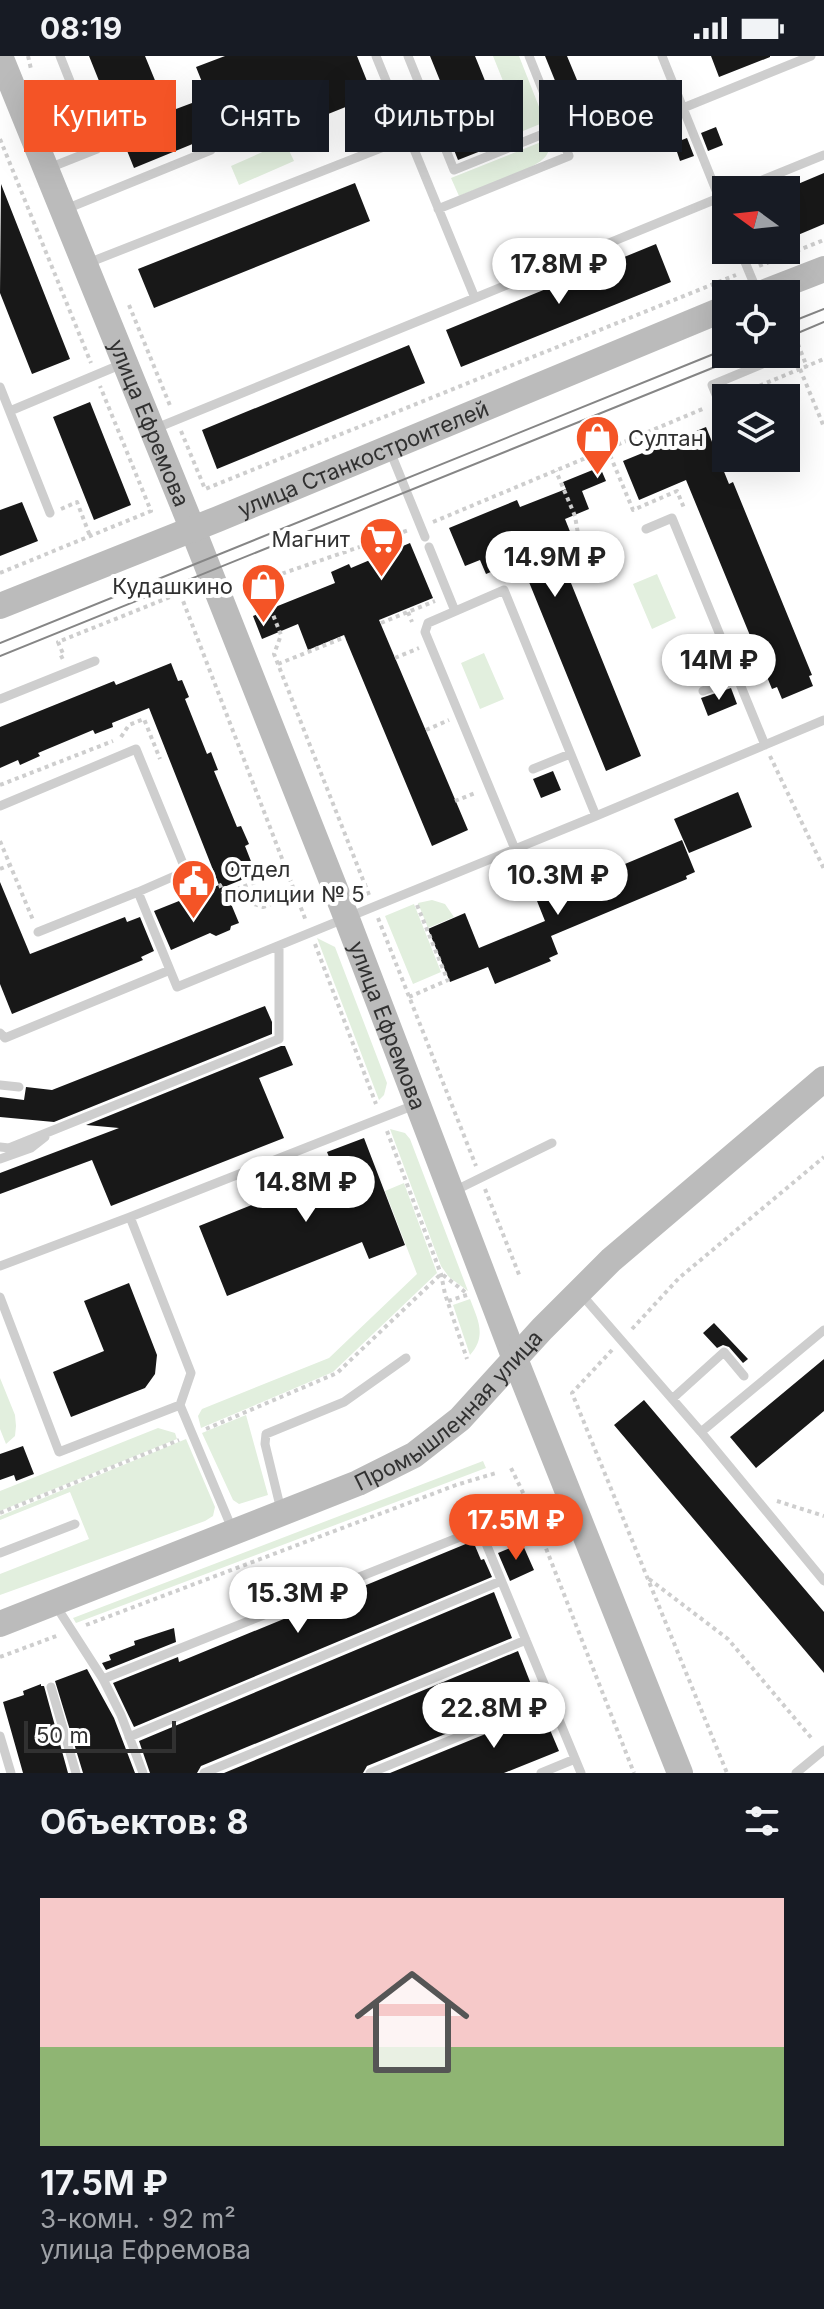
<!DOCTYPE html>
<html lang="ru">
<head>
<meta charset="utf-8">
<style>
	body { margin:0; font-family:Inter,sans-serif; background:#242831; color:#f1f3f6; height:100vh; display:flex; flex-direction:column; font-size:30px; white-space:nowrap }
	* { box-sizing:border-box; margin:0 }
	p { font-size:26px; color:#9ea1a6 }
	.icon { flex:none; width:44px; height:44px; fill:none; stroke:currentColor; stroke-width:2; stroke-linecap:round; stroke-linejoin:round }
	.map { position:relative; height:1717px; overflow:hidden }
	.sheet { display:flex; flex-direction:column; background:#171b24; flex:1 }
	.sheet>* { flex:none }
	.banner { position:absolute; left:24px; top:24px; width:776px; height:72px; display:flex; gap:16px }
	.needle { width:52px; rotate:285deg }
	.buttons { position:absolute; left:712px; top:120px; display:grid; gap:16px }
	.buttons a { display:grid; place-items:center; width:88px; height:88px; border-radius:0px; background:#171b24; box-shadow:0 8px 32px #0002; font-size:40px }
	.scale { position:absolute; left:24px; bottom:20px; width:152px; box-sizing:border-box; padding-left:8px; border:4px solid #313131; border-top:0; font-size:22px; line-height:28px; white-space:nowrap; color:#313131; -webkit-text-stroke:6px #fff; paint-order:stroke }
	.price { position:absolute; translate:-50% -68px; padding:0 18px; border-radius:28px; background:#fff; color:#222; font-size:26px; line-height:52px; filter:drop-shadow(0 2px 4px #0008) }
	.price::after { content:''; position:absolute; left:50%; top:48px; width:24px; height:18px; margin-left:-12px; background:inherit; clip-path:polygon(0 0,100% 0,50% 100%) }
	.price.selected { background:#f45426; color:#fff }
	ul { padding:0; list-style:none }
	li { display:grid; align-content:center; gap:16px; height:424px; padding:0 40px }
	li span { display:grid; place-items:center; height:248px; border-radius:0px; color:#555 }
	li>.icon { margin-inline-start:auto }
	span .icon { width:144px; height:144px; fill:#fffc; stroke-width:1 }
	li b { font-size:34px }
	h2 { display:flex; justify-content:space-between; align-items:center; height:96px; padding:0 40px; font-size:34px }
	.chip { padding:0 28px; border-radius:0px; background:#171b24; box-shadow:0 8px 32px #0002; font-size:28px; line-height:72px }
	.chip.selected { background:#f45426; color:#fff }
	.status { display:flex; justify-content:space-between; align-items:center; height:56px; padding:0 40px; background:#171b24; direction:ltr }
	.status svg { height:22px; fill:currentColor }
	.map>svg:first-child { display:block }
	.green { fill:#e2efde }
	.building { fill:#181818 }
	.lines { fill:none; stroke-linecap:round; stroke-linejoin:round }
	.path { stroke:#cecece; stroke-width:4; stroke-dasharray:4 4; stroke-linecap:butt }
	.lane { stroke:#cecece; stroke-width:9 }
	.secondary { stroke:#bbb; stroke-width:26 }
	.tram { stroke:#868686; stroke-width:2 }
	.labels { text-anchor:middle; dominant-baseline:central; stroke-width:8; stroke-linejoin:round; paint-order:stroke }
	.street-label { font-size:22px; fill:#313131; stroke:#fff }
	.poi-label { font-size:22px; fill:#313131; stroke:#fff; text-anchor:start }
</style>
</head>
<body>
<div class="status"><b>08:19</b><svg viewBox="0 0 49 12"><path d="M0 12V9h3v3zM5 12V6h3v6zM10 12V3h3v9zM15 12V0h3v12zM26 1h20v11H26zM47 4h2v5h-2z"/></svg></div>
<div class="map">
<svg width="824" height="1717" viewBox="0 0 824 1717">
	<rect width="100%" height="100%" fill="#fff"/>
	<path class="green" d="M493,0H519L545,66L523,75Z
		M551,82C550,88 550,94 546,100C536,114 477,132 459,140L451,122Z
		M285,86L294,105L239,129L231,110Z
		M657,518L676,562L652,573L633,528Z
		M484,597L504,643L480,653L461,607Z
		M432,844L445,848L454,861L428,872L418,847Z
		M414,848L441,916L413,928L385,860Z
		M317,882L335,891L387,1027L384,1039L379,1044Z
		M390,1073L405,1077L410,1083L468,1235L449,1221L441,1210Z
		M404,1127L437,1217L333,1316L201,1372L198,1360L202,1353L329,1302L417,1218L385,1135Z
		M470,1243C478,1264 487,1280 470,1299L453,1249Z
		M0,1322L15,1359L16,1370L15,1380L6,1388L0,1373Z
		M246,1359L268,1439L239,1448L233,1444L202,1377Z
		M158,1372L175,1377L177,1383L0,1455V1435Z
		M186,1383L215,1451L213,1460L205,1465L0,1539V1518L89,1483L70,1436L0,1464V1460Z
		M483,1405L486,1412L76,1567L73,1562Z"/>
	<path class="building" d="M89,0H145L168,56L208,41L196,11L225,0H357L373,40L236,95L224,66L192,79L195,87L134,112Z
		M430,0H475L507,79L489,86L491,91L458,104L448,79L460,74Z
		M545,0H567L577,24L558,32Z
		M711,0H770V1L719,21Z
		M716,71L723,89L708,95L701,77Z
		M687,82L694,100L680,105L674,87Z
		M824,117V168L786,184V133Z
		M355,127L370,165L154,252L138,213Z
		M1,128L70,303L32,318L0,237Z
		M656,188L671,226L461,311L446,274Z
		M409,289L425,327L217,413L202,374Z
		M90,346L131,449L94,464L53,361Z
		M706,371L729,428L733,426L812,619L809,620L813,630L782,643L777,631L772,633L686,424L639,444L623,405Z
		M600,411L606,425L582,435L589,453L565,463L573,483L556,490L641,700L606,715L520,504L486,518L480,504L465,510L449,472L517,444L520,451L566,433L563,426Z
		M22,446L38,485L0,500V454Z
		M410,487L433,542L379,564L468,774L432,790L344,579L308,594L298,568L262,583L253,560L335,527L331,516L349,508L351,512Z
		M171,607L178,625L182,624L189,641L185,643L207,698L211,696L218,714L214,715L237,771L241,770L249,788L245,790L256,818L224,831L239,867L231,870L230,874L216,880L210,877L171,894L154,855L219,829L149,652L112,667L113,671L95,678L93,674L38,697L40,700L20,709L18,704L0,712V671L114,625L116,629Z
		M731,632L737,648L708,660L701,642Z
		M553,715L561,734L541,742L533,723Z
		M738,736L752,771L689,797L674,763Z
		M682,784L695,816L686,820L687,823L551,880L558,898L549,902L551,905L495,928L488,911L450,926L428,873L465,857L479,892L545,865L537,845Z
		M0,826L30,898L125,861L127,866L140,861L154,895L141,901L143,904L12,958L0,928Z
		M265,950L272,966V978L54,1066L0,1061V1041L24,1044L26,1031L52,1034Z
		M281,990H285L293,1009L259,1022L284,1082L111,1150L92,1104L0,1138V1117L119,1072L86,1069Z
		M364,1082L405,1189L369,1203L362,1186L227,1240L199,1170L335,1116L327,1096Z
		M129,1227L157,1299L155,1318L145,1332L71,1361L53,1316L104,1295L84,1245Z
		M714,1267L748,1303L743,1307L729,1291L723,1289L717,1292L703,1277Z
		M824,1303V1355L756,1412L730,1381Z
		M644,1344L824,1556V1617L614,1369Z
		M23,1390L34,1418L16,1425L14,1419L0,1424V1398Z
		M473,1485L481,1504L484,1503L492,1521L134,1671L113,1627L178,1601L179,1606Z
		M522,1487L534,1514L510,1525L498,1497Z
		M494,1536L512,1582L201,1710L197,1717H150L139,1685Z
		M174,1572L176,1586L106,1614L102,1607L111,1604L109,1599L135,1589L134,1585Z
		M518,1595L536,1641L367,1710L363,1717H224Z
		M87,1613L114,1662L135,1717H83L55,1625Z
		M41,1628V1630H44L68,1717H23L3,1646L24,1639L23,1635Z
		M542,1655L559,1695L504,1717H390Z"/>
	<g class="lines">
		<path class="path" d="M28,0L31,13
			M0,83L91,307
			M759,210L824,184
			M129,249L171,352
			M786,258L807,311
			M800,313L824,371
			M730,342L824,303
			M181,375L205,433L736,219
			M607,392L633,454L677,435L684,452
			M61,453L77,446L90,480
			M433,466L705,352
			M0,517L151,455L100,330
			M512,522L523,506L579,484L575,460L556,415
			M408,556L412,566
			M381,567L435,545
			M60,602L64,600L58,586L180,537L306,865
			M395,602L419,592
			M278,608L345,581
			M426,674L449,664
			M121,681L129,669L144,663L160,703
			M770,700L824,813
			M0,729L113,685
			M455,745L475,737
			M0,785L33,864
			M0,813L10,809
			M197,819L220,829L224,838L287,814
			M224,838L263,851L297,839
			M369,839L274,598L281,579L268,546L250,542L246,530L409,474
			M417,849L448,925
			M378,862L476,1110
			M315,888L376,1048
			M409,941L448,924
			M387,1075L441,1218L445,1238L467,1303
			M485,1133L520,1221
			M443,1219L465,1236
			M448,1245L467,1239
			M632,1273L679,1222L824,1101
			M612,1294L572,1337L727,1717
			M206,1373L337,1317L441,1218
			M511,1412L529,1449L634,1717
			M777,1445L824,1460
			M0,1457L179,1384
			M649,1523L728,1583L813,1684
			M86,1569L456,1429L496,1417
			M0,1601L59,1579"/>
		<path class="lane" d="M408,0L454,114L558,72
			M662,0L726,159
			M683,52L811,0
			M49,112L97,93L60,0
			M738,134L824,99
			M66,153L211,94
			M438,153L569,100L529,0
			M740,194L757,235
			M88,207L409,81L376,0
			M475,242L726,139
			M0,331L50,457
			M10,355L122,308
			M726,363L712,329L779,301L780,298
			M154,373L475,242L409,81
			M390,395L425,481
			M646,473L672,462L765,689
			M429,491L455,555
			M703,635L737,621
			M0,643L95,605
			M533,713L570,698
			M0,750L136,693L186,815L138,836L170,914
			M515,793L425,576L428,567L504,534L596,760
			M38,876L138,836
			M0,977L5,982L170,914L177,931L596,760L824,664
			M0,1029L19,1031
			M0,1091L9,1092L279,983V890
			M0,1103L31,1092L45,1081
			M454,1135L552,1087
			M130,1161L417,1048
			M0,1210L130,1161L191,1317L180,1349L233,1475
			M581,1238L701,1376L824,1525
			M0,1241L59,1396L180,1349
			M672,1343L724,1296L744,1320
			M701,1376L824,1274
			M281,1454L265,1388L266,1378L344,1346L406,1302
			M0,1497L75,1468
			M56,1550L103,1623L121,1659L143,1717
			M103,1623L480,1473L581,1717
			M51,1631L76,1717
			M0,1680L11,1717
			M129,1681L501,1525
			M204,1717L526,1584
			M370,1717L551,1643
			M541,1717L575,1703
			M796,1717L824,1694"/>
		<g class="secondary">
			<path id="s1" d="M0,0L193,474L347,863L515,1303L680,1717"/>
			<path d="M760,238L824,213"/>
			<path id="s2" d="M0,550L218,463L726,252"/>
			<path id="s3" d="M0,1568L358,1427L414,1399L460,1363L542,1273L611,1204L824,1023"/>
		</g>
		<path class="tram" d="M786,268L824,253
			M786,282L824,266
			M0,587L726,293
			M0,600L747,298"/>
	</g>
	<defs>
		<symbol id="shop-pin" viewBox="-11 -11 22 30"><path d="M0 17L-7.5 6A9.5 9.5 0 1 1 7.5 6Z" fill="#f45426" stroke="#fff"/><path d="M-5-2.5h2.3a2.7 3.5 0 0 1 5.4 0H5L5.5 6h-11ZM-1.5-2.5h3a1.5 2.3 0 0 0-3 0Z" fill="#fff"/></symbol>
		<symbol id="supermarket-pin" viewBox="-11 -11 22 30"><path d="M0 17L-7.5 6A9.5 9.5 0 1 1 7.5 6Z" fill="#f45426" stroke="#fff"/><path d="M-6-5.5h2.5l.6 2H6L4.5 2H-2.5L-4.4-4H-6ZM-1.5 3.2a1.3 1.3 0 1 0 .1 0ZM3 3.2a1.3 1.3 0 1 0 .1 0Z" fill="#fff"/></symbol>
		<symbol id="civic-pin" viewBox="-11 -11 22 30"><path d="M0 17L-7.5 6A9.5 9.5 0 1 1 7.5 6Z" fill="#f45426" stroke="#fff"/><path d="M-.6-6.5H3V-4.5H.6V-3L4-1V1h2V6H-6V1h2V-1L-.6-3ZM-1.2 2.5V6h2.4V2.5Z" fill="#fff"/></symbol>
	</defs>
	<g fill-rule="evenodd">
		<use href="#shop-pin" x="572" y="356" width="51" height="69"/>
		<use href="#supermarket-pin" x="356" y="458" width="51" height="69"/>
		<use href="#shop-pin" x="238" y="504" width="51" height="69"/>
		<use href="#civic-pin" x="168" y="800" width="51" height="69"/>
	</g>
	<g class="labels">
		<g class="street-label">
			<text stroke="none"><textPath href="#s1" startOffset="396">улица Ефремова</textPath></text>
			<text stroke="none"><textPath href="#s2" startOffset="392">улица Станкостроителей</textPath></text>
			<text stroke="none"><textPath href="#s1" startOffset="1044">улица Ефремова</textPath></text>
			<text stroke="none"><textPath href="#s3" startOffset="502">Промышленная улица</textPath></text>
		</g>
		<g class="poi-label">
			<text x="628" y="382">Султан</text>
			<text x="350" y="483" text-anchor="end">Магнит</text>
			<text x="233" y="530" text-anchor="end">Кудашкино</text>
			<text x="224" y="813">Отдел<tspan x="224" dy="25">полиции № 5</tspan></text>
		</g>
	</g>
</svg>
<div class="buttons">
<a><svg class="needle" viewBox="-14 -14 28 28"><path d="M0-13l5 13h-10z" fill="#e53935"/><path d="M0 13l5-13h-10z" fill="#9ea1a6"/></svg></a>
<a><svg class="icon" aria-label="locate" viewBox="0 0 24 24"><circle cx="12" cy="12" r="6"/><path d="M12 2v4M12 18v4M2 12h4M18 12h4"/></svg></a>
<a><svg class="icon" aria-label="layers" viewBox="0 0 24 24"><path d="M12 4l9 5-9 5-9-5zM3 14l9 5 9-5"/></svg></a>
</div>
<div class="scale">50 m</div>
<b class="price" style="left:559px;top:250px">17.8M ₽</b>
<b class="price" style="left:555px;top:543px">14.9M ₽</b>
<b class="price" style="left:719px;top:646px">14M ₽</b>
<b class="price" style="left:558px;top:861px">10.3M ₽</b>
<b class="price" style="left:306px;top:1168px">14.8M ₽</b>
<b class="price selected" style="left:516px;top:1506px">17.5M ₽</b>
<b class="price" style="left:298px;top:1579px">15.3M ₽</b>
<b class="price" style="left:494px;top:1694px">22.8M ₽</b>
<div class="banner">
<a class="chip selected">Купить</a>
<a class="chip">Снять</a>
<a class="chip">Фильтры</a>
<a class="chip">Новое</a>
</div>
</div>
<section class="sheet">
<h2>Объектов: 8<svg class="icon" aria-label="filters" viewBox="0 0 24 24"><path d="M4 7h16M4 17h16"/><circle cx="9" cy="7" r="2"/><circle cx="15" cy="17" r="2"/></svg></h2>
<ul>
<li><span style="background:linear-gradient(#f6c9c9 60%,#8fb573 0)"><svg class="icon" aria-label="home" viewBox="0 0 24 24"><path d="M3 11l9-7 9 7M6 9v11h12V9"/></svg></span><div><b>17.5M ₽</b><p>3-комн. · 92 m²</p><p>улица Ефремова</p></div></li>
</ul>
</section>
</body>
</html>
